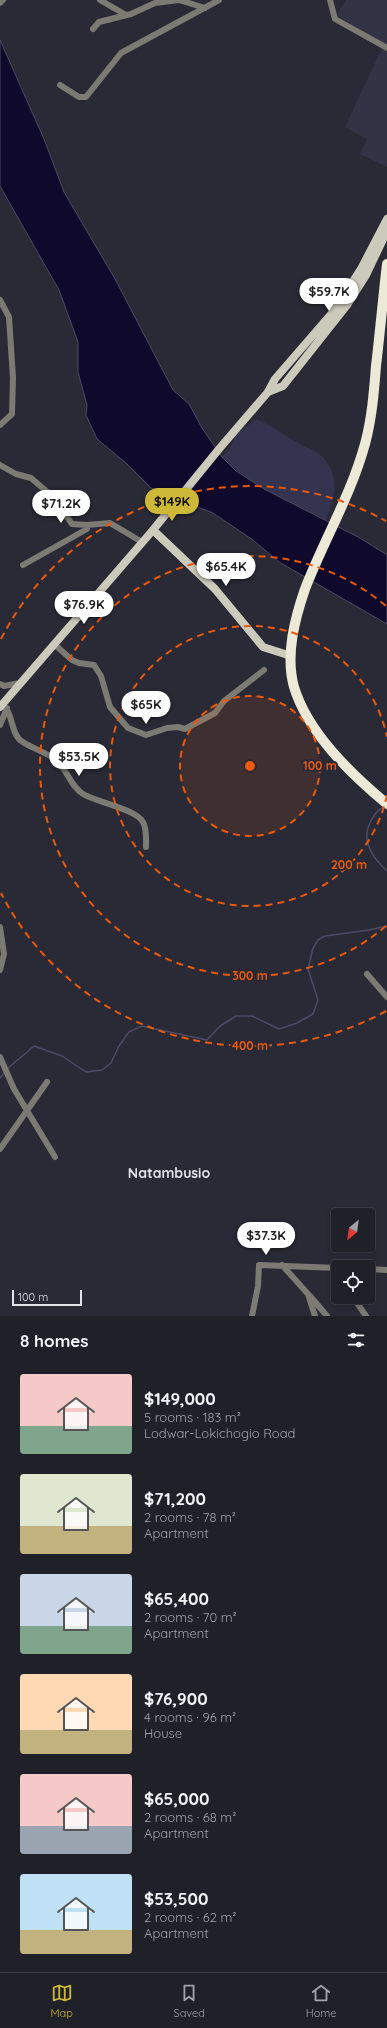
<!DOCTYPE html>
<html lang="en">
<head>
<meta charset="utf-8">
<style>
	body { margin:0; font-family:Quicksand,sans-serif; background:#2d2d35; color:#f1f3f6; height:100vh; display:flex; flex-direction:column; font-size:15px; white-space:nowrap }
	* { box-sizing:border-box; margin:0 }
	p { font-size:13px; color:#a2a3a8 }
	.icon { flex:none; width:22px; height:22px; fill:none; stroke:currentColor; stroke-width:2; stroke-linecap:round; stroke-linejoin:round }
	.map { position:relative; height:1316px; overflow:hidden }
	.drawer { display:flex; flex-direction:column; background:#202029; flex:1 }
	.drawer>* { flex:none }
	.needle { width:26px; rotate:209deg }
	.buttons { position:absolute; left:331px; top:1208px; display:grid; gap:8px }
	.buttons a { display:grid; place-items:center; width:44px; height:44px; border-radius:4px; background:#202029; box-shadow:0 2px 6px #0003,0 0 0 1px #3d3e46; font-size:20px }
	.scale { position:absolute; left:12px; bottom:10px; width:70px; box-sizing:border-box; padding-left:4px; border:2px solid #e2e2eb; border-top:0; font-size:11px; line-height:14px; white-space:nowrap; color:#e2e2eb; -webkit-text-stroke:3px #2a2a37; paint-order:stroke }
	.price { position:absolute; translate:-50% -34px; padding:0 9px; border-radius:14px; background:#fff; color:#222; font-size:13px; line-height:26px; filter:drop-shadow(0 1px 2px #0008) }
	.price::after { content:''; position:absolute; left:50%; top:24px; width:12px; height:9px; margin-left:-6px; background:inherit; clip-path:polygon(0 0,100% 0,50% 100%) }
	.price.active { background:#ceb837; color:#111 }
	ul { padding:0; list-style:none }
	li { display:flex; align-items:center; gap:12px; height:100px; padding:0 20px }
	li span { display:grid; place-items:center; flex:none; width:112px; height:80px; border-radius:4px; color:#555 }
	li>.icon { margin-inline-start:auto }
	span .icon { width:48px; height:48px; fill:#fffc; stroke-width:1 }
	li b { font-size:17px }
	h2 { display:flex; justify-content:space-between; align-items:center; height:48px; padding:0 20px; font-size:17px }
	.tabs { display:flex; justify-content:space-around; align-items:center; height:56px; border-top:1px solid #3d3e46; background:#202029; font-size:11px; color:#a2a3a8 }
	.tabs a { display:grid; justify-items:center; gap:2px }
	.tabs .active { color:#ceb837 }
	.map>svg:first-child { display:block }
	.built { fill:#333345 }
	.green { fill:#343350 }
	.water { fill:#0f092c; stroke:#4e4a65 }
	.lines { fill:none; stroke-linecap:round; stroke-linejoin:round }
	.stream { stroke:#4e4a65; stroke-width:1.5 }
	.minor { stroke:#7b7a73; stroke-width:6 }
	.major { stroke:#cccaba; stroke-width:8 }
	.highway { stroke:#ece9d6; stroke-width:10 }
	.ring { fill:none; stroke:#e8590c; stroke-width:2; stroke-dasharray:7 5 }
	.labels { text-anchor:middle; dominant-baseline:central; stroke-width:4; stroke-linejoin:round; paint-order:stroke }
	.quarter-label { font-size:14px; font-weight:bold; fill:#e2e2eb; stroke:#2a2a37 }
	.centre { fill:#e8590c; stroke:#2a2a37; stroke-width:2 }
	.ring-label { font-size:12px; text-anchor:middle; font-weight:bold; fill:#e8590c; stroke:#2a2a37; stroke-width:4; stroke-linejoin:round; paint-order:stroke }
</style>
</head>
<body>
<div class="map">
<svg width="387" height="1316" viewBox="0 0 387 1316">
	<rect width="100%" height="100%" fill="#2a2a37"/>
	<path class="built" d="M346,0H387V167L360,154L367,139L345,127L384,44L337,15Z"/>
	<path class="green" d="M256,419C271,425 284,435 298,443C304,447 312,449 318,453C341,472 336,495 326,520C289,503 251,486 222,457L230,448L235,435Z"/>
	<path class="water" d="M0,40L44,139L64,192L115,279L173,390L189,404L202,428L222,457L236,471L264,489L360,538L387,555V624L279,562L253,540L213,513L151,488L126,463L97,439L86,415L87,405L78,372V342L59,290L0,186Z"/>
	<g class="lines">
		<path class="stream" d="M384,807C377,810 375,814 371,821C360,840 373,858 387,871
			M7,1069L34,1046L62,1056L86,1072L102,1070L111,1063L119,1046L129,1032L142,1026L207,1040L220,1026L236,1016H252L279,1029L297,1023L313,1014L318,1000L308,969L313,948L318,940L325,936L369,930L387,926
			M0,1078L5,1072"/>
		<path class="minor" d="M100,0L126,15
			M330,0L335,19L387,48
			M0,3L3,0
			M93,29L99,22L131,14L155,3L179,0L205,8
			M60,85L79,97H86L121,53L219,0
			M0,300L9,317L13,378L12,414L0,425
			M0,465L16,474L31,478L52,496L72,524L87,525L110,523L142,542
			M23,565L87,529V525
			M54,644L72,660L79,663L94,665L101,676L110,707L128,728L146,735L167,728L178,727L185,729L215,713L224,701L264,670
			M0,684L4,686L20,683
			M2,704C13,712 10,729 19,739C25,746 47,752 56,760C67,769 70,786 83,794C96,802 136,809 143,822C147,829 146,840 146,847
			M0,725L7,708
			M0,927L4,954L0,970
			M367,974L387,997
			M0,1057L14,1089L55,1157
			M0,1149L47,1082
			M282,1265L308,1294L315,1316
			M368,1269L387,1270
			M310,1296L327,1316
			M353,1297L366,1316
			M252,1316L258,1286L259,1265L338,1268"/>
		<path class="major" d="M268,392L283,386L347,305L366,275L387,231
			M153,530L215,589L263,647L291,656
			M0,707L153,530L219,449L268,392L275,379L333,312L361,269L387,219"/>
		<path class="highway" d="M387,264C383,298 380,332 376,366C374,392 372,418 365,444C351,495 324,540 305,589C295,618 285,655 294,687C308,733 351,774 387,804"/>
	</g>
	<circle cx="250" cy="766" r="70" fill="#e8590c" fill-opacity=".12"/>
	<g class="ring">
		<circle cx="250" cy="766" r="70"/>
		<path d="M387 795A140 140 0 1 1 387 737"/>
		<path d="M386 926A210 210 0 1 1 386 606"/>
		<path d="M386 1011A280 280 0 0 1 1 893M1 639A280 280 0 0 1 386 521"/>
	</g>
	<g class="labels">
		<g class="quarter-label">
			<text x="169" y="1173">Natambusio</text>
		</g>
	</g>
	<circle cx="250" cy="766" r="6" class="centre"/>
	<g class="ring-label">
		<text x="320" y="770">100 m</text>
		<text x="349" y="869">200 m</text>
		<text x="250" y="980">300 m</text>
		<text x="250" y="1050">400 m</text>
	</g>
</svg>
<div class="buttons">
<a><svg class="needle" viewBox="-14 -14 28 28"><path d="M0-13l5 13h-10z" fill="#e53935"/><path d="M0 13l5-13h-10z" fill="#a2a3a8"/></svg></a>
<a><svg class="icon" aria-label="locate" viewBox="0 0 24 24"><circle cx="12" cy="12" r="6"/><path d="M12 2v4M12 18v4M2 12h4M18 12h4"/></svg></a>
</div>
<div class="scale">100 m</div>
<b class="price" style="left:329px;top:312px">$59.7K</b>
<b class="price active" style="left:172px;top:522px">$149K</b>
<b class="price" style="left:61px;top:524px">$71.2K</b>
<b class="price" style="left:226px;top:587px">$65.4K</b>
<b class="price" style="left:84px;top:625px">$76.9K</b>
<b class="price" style="left:146px;top:725px">$65K</b>
<b class="price" style="left:79px;top:777px">$53.5K</b>
<b class="price" style="left:266px;top:1256px">$37.3K</b>
</div>
<section class="drawer">
<h2>8 homes<svg class="icon" aria-label="filters" viewBox="0 0 24 24"><path d="M4 7h16M4 17h16"/><circle cx="9" cy="7" r="2"/><circle cx="15" cy="17" r="2"/></svg></h2>
<ul>
<li><span style="background:linear-gradient(#f6c9c9 65%,#7fa58c 0)"><svg class="icon" aria-label="home" viewBox="0 0 24 24"><path d="M3 11l9-7 9 7M6 9v11h12V9"/></svg></span><div><b>$149,000</b><p>5 rooms · 183 m²</p><p>Lodwar-Lokichogio Road</p></div></li>
<li><span style="background:linear-gradient(#dfe7d0 65%,#c2b280 0)"><svg class="icon" aria-label="home" viewBox="0 0 24 24"><path d="M3 11l9-7 9 7M6 9v11h12V9"/></svg></span><div><b>$71,200</b><p>2 rooms · 78 m²</p><p>Apartment</p></div></li>
<li><span style="background:linear-gradient(#c9d6e8 65%,#7fa58c 0)"><svg class="icon" aria-label="home" viewBox="0 0 24 24"><path d="M3 11l9-7 9 7M6 9v11h12V9"/></svg></span><div><b>$65,400</b><p>2 rooms · 70 m²</p><p>Apartment</p></div></li>
<li><span style="background:linear-gradient(#ffd9b3 70%,#c2b280 0)"><svg class="icon" aria-label="home" viewBox="0 0 24 24"><path d="M3 11l9-7 9 7M6 9v11h12V9"/></svg></span><div><b>$76,900</b><p>4 rooms · 96 m²</p><p>House</p></div></li>
<li><span style="background:linear-gradient(#f6c9c9 65%,#9aa5b1 0)"><svg class="icon" aria-label="home" viewBox="0 0 24 24"><path d="M3 11l9-7 9 7M6 9v11h12V9"/></svg></span><div><b>$65,000</b><p>2 rooms · 68 m²</p><p>Apartment</p></div></li>
<li><span style="background:linear-gradient(#bfe0f5 70%,#c2b280 0)"><svg class="icon" aria-label="home" viewBox="0 0 24 24"><path d="M3 11l9-7 9 7M6 9v11h12V9"/></svg></span><div><b>$53,500</b><p>2 rooms · 62 m²</p><p>Apartment</p></div></li>
</ul>
</section>
<nav class="tabs">
<a class="active"><svg class="icon" aria-label="map" viewBox="0 0 24 24"><path d="M3 6l6-2 6 2 6-2v14l-6 2-6-2-6 2zM9 4v14M15 6v14"/></svg>Map</a>
<a><svg class="icon" aria-label="saved" viewBox="0 0 24 24"><path d="M7 4h10v16l-5-4-5 4z"/></svg>Saved</a>
<a><svg class="icon" aria-label="home" viewBox="0 0 24 24"><path d="M3 11l9-7 9 7M6 9v11h12V9"/></svg>Home</a>
</nav>
</body>
</html>
